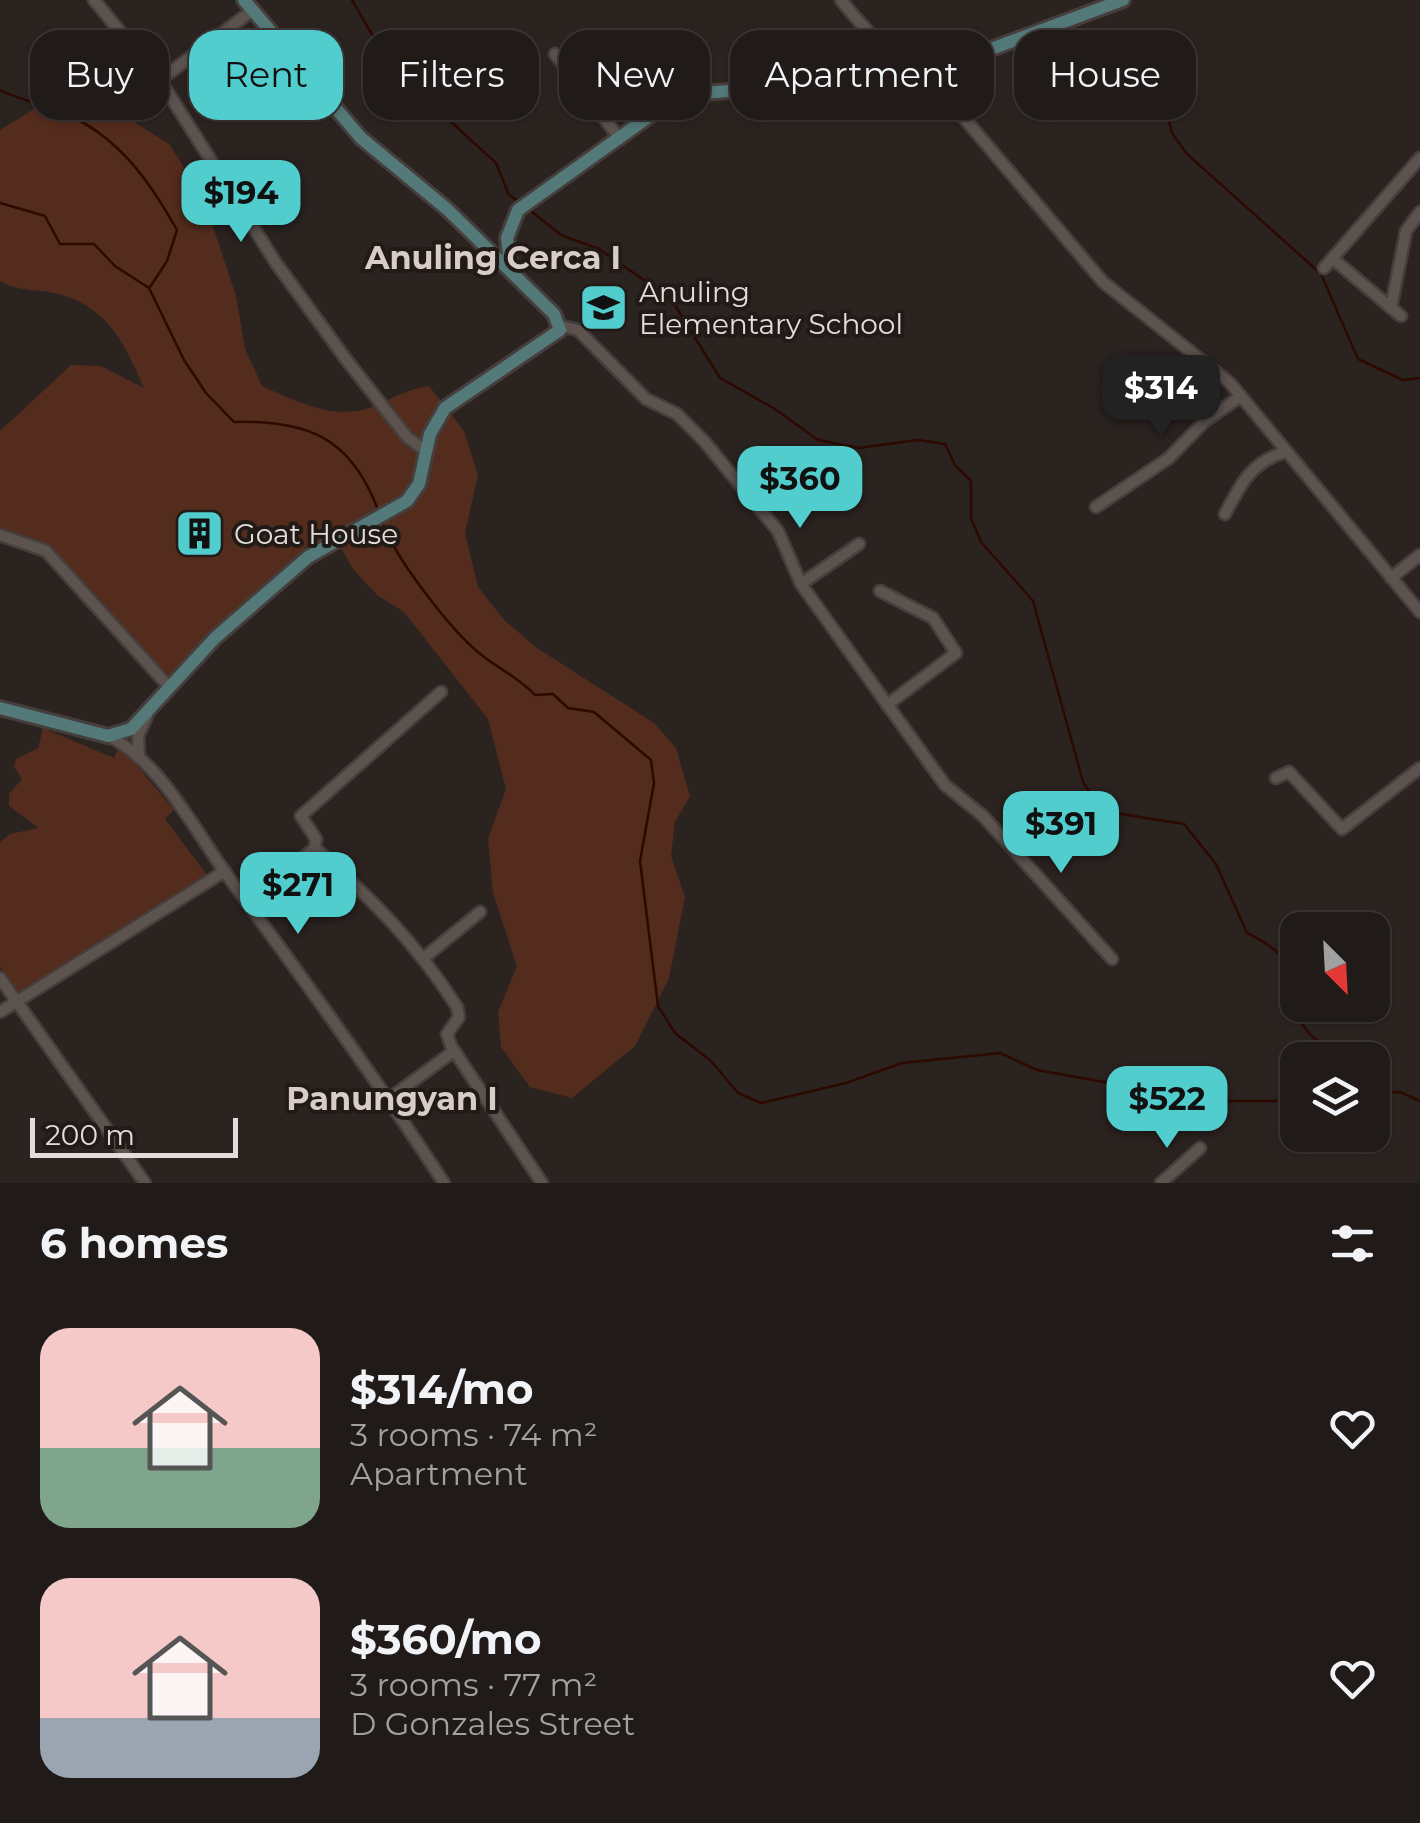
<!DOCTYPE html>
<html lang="en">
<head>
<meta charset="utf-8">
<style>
	body { margin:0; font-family:Montserrat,sans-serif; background:#2d2725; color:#f1f3f6; height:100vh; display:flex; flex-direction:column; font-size:38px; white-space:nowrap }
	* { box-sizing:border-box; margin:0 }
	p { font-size:32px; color:#a2a1a2 }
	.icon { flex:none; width:55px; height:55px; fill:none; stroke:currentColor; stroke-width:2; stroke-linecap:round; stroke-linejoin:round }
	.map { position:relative; height:1183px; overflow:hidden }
	.panel { display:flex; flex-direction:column; background:#201a18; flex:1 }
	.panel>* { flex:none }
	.hud { position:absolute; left:30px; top:30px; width:1360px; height:90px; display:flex; gap:20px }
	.needle { width:65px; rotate:156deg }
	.fabs { position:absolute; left:1280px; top:912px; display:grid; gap:20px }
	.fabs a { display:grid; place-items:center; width:110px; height:110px; border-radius:20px; background:#201a18; box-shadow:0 2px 8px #0004,0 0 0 2px #3d3837; font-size:50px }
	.scale { position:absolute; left:30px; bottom:25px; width:208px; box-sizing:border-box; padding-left:10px; border:5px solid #e2dcda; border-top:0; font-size:28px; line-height:35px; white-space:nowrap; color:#e2dcda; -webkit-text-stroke:8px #221a17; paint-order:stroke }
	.price { position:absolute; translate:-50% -85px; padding:0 22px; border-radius:20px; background:#52cdce; color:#111; font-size:32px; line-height:65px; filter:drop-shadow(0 2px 5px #0008) }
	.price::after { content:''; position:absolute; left:50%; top:60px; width:30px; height:22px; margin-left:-15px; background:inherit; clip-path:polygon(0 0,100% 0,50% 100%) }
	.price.current { background:#222; color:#fff }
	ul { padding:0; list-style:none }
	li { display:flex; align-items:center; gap:30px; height:250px; padding:0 40px }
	li span { display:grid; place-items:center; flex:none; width:280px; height:200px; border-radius:30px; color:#555 }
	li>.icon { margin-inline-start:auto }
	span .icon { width:120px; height:120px; fill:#fffc; stroke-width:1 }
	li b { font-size:42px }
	h2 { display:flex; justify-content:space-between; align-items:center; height:120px; padding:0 40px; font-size:42px }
	.tag { padding:0 35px; border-radius:30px; background:#201a18; box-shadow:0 2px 8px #0004,0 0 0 2px #3d3837; font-size:35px; line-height:90px }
	.tag.current { background:#52cdce; color:#111 }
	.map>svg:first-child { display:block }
	.green { fill:#542c1d }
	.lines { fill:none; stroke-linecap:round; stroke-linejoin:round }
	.stream { stroke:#2d0900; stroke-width:2.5 }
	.minor-casing { stroke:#453e3c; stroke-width:15 }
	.major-casing { stroke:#453e3c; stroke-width:18 }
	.minor { stroke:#5c534f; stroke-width:10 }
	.major { stroke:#537978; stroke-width:12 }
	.labels { text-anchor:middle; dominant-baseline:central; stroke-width:8; stroke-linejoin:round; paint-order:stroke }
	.poi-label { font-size:28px; fill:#e2dcda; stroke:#221a17; text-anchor:start }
	.quarter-label { font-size:32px; font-weight:bold; fill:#d8ccc8; stroke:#221a17 }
</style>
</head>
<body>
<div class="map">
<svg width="1420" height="1183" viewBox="0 0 1420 1183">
	<rect width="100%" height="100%" fill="#2b2320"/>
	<path class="green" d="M52,98L108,106L169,144L203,196L236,296L245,349L262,386C296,401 332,420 369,408C392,400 403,390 429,386L464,431L478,475L465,533L478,587L505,621L537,648L654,723L676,748L690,796L675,822L671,856L685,897L669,978L635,1046L572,1098L530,1087L501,1047L498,1012L517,966L493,893L488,839L506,789L488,719L404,612L377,595L353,569L334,536L308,545L215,629L170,678L48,546L6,534L0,528V431L71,365L101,366L144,388C125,346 111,310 62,295C41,288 20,293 0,281V130Z
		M43,728L114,758L118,749L129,756L174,810L165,819L207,875L19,997L0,967V842L10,834L38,828L9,806V794L22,779L14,766L16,759L38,748Z"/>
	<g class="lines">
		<path class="stream" d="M352,0L390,66L496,163L509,195L521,203
			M0,90C22,101 45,104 66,114C119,137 150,182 177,230L167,261L150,287
			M1162,95L1172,133L1186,153L1321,274L1358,359L1403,380L1420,378
			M0,203L45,216L60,244H94L115,266L149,288L184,360L206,393L234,422C307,420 351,437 378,510
			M527,208L561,235L599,249L671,299L720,378L775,409L818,440L859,448L917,440L945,444L955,465L971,481V518L981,542L1033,601L1083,782L1102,811L1184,824L1216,864L1247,933C1322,969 1273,995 1310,1034C1320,1045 1331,1047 1340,1060
			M382,522C396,559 449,628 479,653C497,668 518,677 535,695L553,694L568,708L594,712L651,760L654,783L640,861L658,1006L675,1033L711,1061L738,1093L761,1103L846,1083L902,1063L1000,1053L1037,1070L1211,1101H1298
			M1372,1093L1400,1092L1420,1101"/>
		<defs>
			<path id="minor" d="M94,0L160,80L276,263L345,358L407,437L427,452
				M841,0C866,31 895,63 931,79L1103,282L1230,383L1420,612
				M555,54L620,139
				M160,80L253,10
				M1333,259L1401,316
				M1324,268L1420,158
				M1391,308L1406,231L1420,212
				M561,326L578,330L646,399L677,414L704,441L778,531L801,584L945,785L983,816L1112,959
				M1096,507L1169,458L1205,421L1241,396
				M1225,514C1241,484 1251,462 1285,452
				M0,535L46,551L170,688
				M1391,578L1420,555
				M801,584L859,544
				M880,591L933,618L956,653L887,705
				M108,736C160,761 194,829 227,875C301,976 375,1077 444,1183
				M139,758L138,736L147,716
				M1276,778L1289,772L1342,829L1420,768
				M315,848L316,839L301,816L441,692
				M249,903L315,848C373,901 414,940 457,1007L459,1017L447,1034L451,1046L542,1183
				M425,957L480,912
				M0,978L145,1183
				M0,1012L225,871
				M390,1098L454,1051
				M1161,1183L1200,1148"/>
			<path id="major" d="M511,272L507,238L518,210L679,95L921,75L1123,0
				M0,708L108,736L131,729L215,638L308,557L407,501L419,484L430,434L445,408L560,330L554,314L447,209L361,138L244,0"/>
		</defs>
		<use href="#minor" class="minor-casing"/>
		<use href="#major" class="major-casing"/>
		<use href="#minor" class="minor"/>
		<use href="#major" class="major"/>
	</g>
	<defs>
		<symbol id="school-square" viewBox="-11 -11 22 22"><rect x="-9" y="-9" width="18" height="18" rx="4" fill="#52cdce" stroke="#221a17"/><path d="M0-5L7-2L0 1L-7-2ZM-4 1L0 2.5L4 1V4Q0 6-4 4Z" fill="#111"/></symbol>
		<symbol id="building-square" viewBox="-11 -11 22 22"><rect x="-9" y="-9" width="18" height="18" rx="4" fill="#52cdce" stroke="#221a17"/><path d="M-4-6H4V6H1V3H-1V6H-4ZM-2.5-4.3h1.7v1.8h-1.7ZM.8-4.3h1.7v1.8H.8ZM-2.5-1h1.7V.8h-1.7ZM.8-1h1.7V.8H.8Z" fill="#111"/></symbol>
	</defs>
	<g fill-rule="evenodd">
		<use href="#school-square" x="576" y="280" width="55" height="55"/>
		<use href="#building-square" x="172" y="506" width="55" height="55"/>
	</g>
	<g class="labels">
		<g class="poi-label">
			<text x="639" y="292">Anuling<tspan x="639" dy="32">Elementary School</tspan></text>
			<text x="234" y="534">Goat House</text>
		</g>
		<g class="quarter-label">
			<text x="493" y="257">Anuling Cerca I</text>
			<text x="392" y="1098">Panungyan I</text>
		</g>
	</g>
</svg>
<div class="fabs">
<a><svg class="needle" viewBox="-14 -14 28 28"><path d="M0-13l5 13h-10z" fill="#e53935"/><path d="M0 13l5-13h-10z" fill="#a2a1a2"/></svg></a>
<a><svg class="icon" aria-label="layers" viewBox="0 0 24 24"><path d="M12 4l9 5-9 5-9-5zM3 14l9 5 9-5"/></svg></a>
</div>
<div class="scale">200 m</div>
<b class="price" style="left:241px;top:245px">$194</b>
<b class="price current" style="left:1161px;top:440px">$314</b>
<b class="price" style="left:800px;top:531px">$360</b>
<b class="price" style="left:1061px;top:876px">$391</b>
<b class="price" style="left:298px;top:937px">$271</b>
<b class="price" style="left:1167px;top:1151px">$522</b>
<div class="hud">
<a class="tag">Buy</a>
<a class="tag current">Rent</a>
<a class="tag">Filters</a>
<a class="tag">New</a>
<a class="tag">Apartment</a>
<a class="tag">House</a>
</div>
</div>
<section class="panel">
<h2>6 homes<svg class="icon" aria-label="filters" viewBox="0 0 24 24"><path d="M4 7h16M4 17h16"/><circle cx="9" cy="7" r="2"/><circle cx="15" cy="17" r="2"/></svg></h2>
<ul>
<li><span style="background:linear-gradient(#f6c9c9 60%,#7fa58c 0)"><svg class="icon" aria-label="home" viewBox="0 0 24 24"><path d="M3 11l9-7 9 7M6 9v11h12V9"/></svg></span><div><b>$314/mo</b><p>3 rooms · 74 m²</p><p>Apartment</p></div><svg class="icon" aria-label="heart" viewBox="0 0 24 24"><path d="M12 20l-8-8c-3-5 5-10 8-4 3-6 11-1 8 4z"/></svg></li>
<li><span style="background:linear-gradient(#f6c9c9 70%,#9aa5b1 0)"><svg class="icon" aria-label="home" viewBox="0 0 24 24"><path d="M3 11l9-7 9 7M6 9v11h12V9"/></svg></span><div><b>$360/mo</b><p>3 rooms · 77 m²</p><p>D Gonzales Street</p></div><svg class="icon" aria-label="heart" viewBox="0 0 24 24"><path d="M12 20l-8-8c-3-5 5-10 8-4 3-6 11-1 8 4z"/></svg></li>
</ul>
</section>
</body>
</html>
